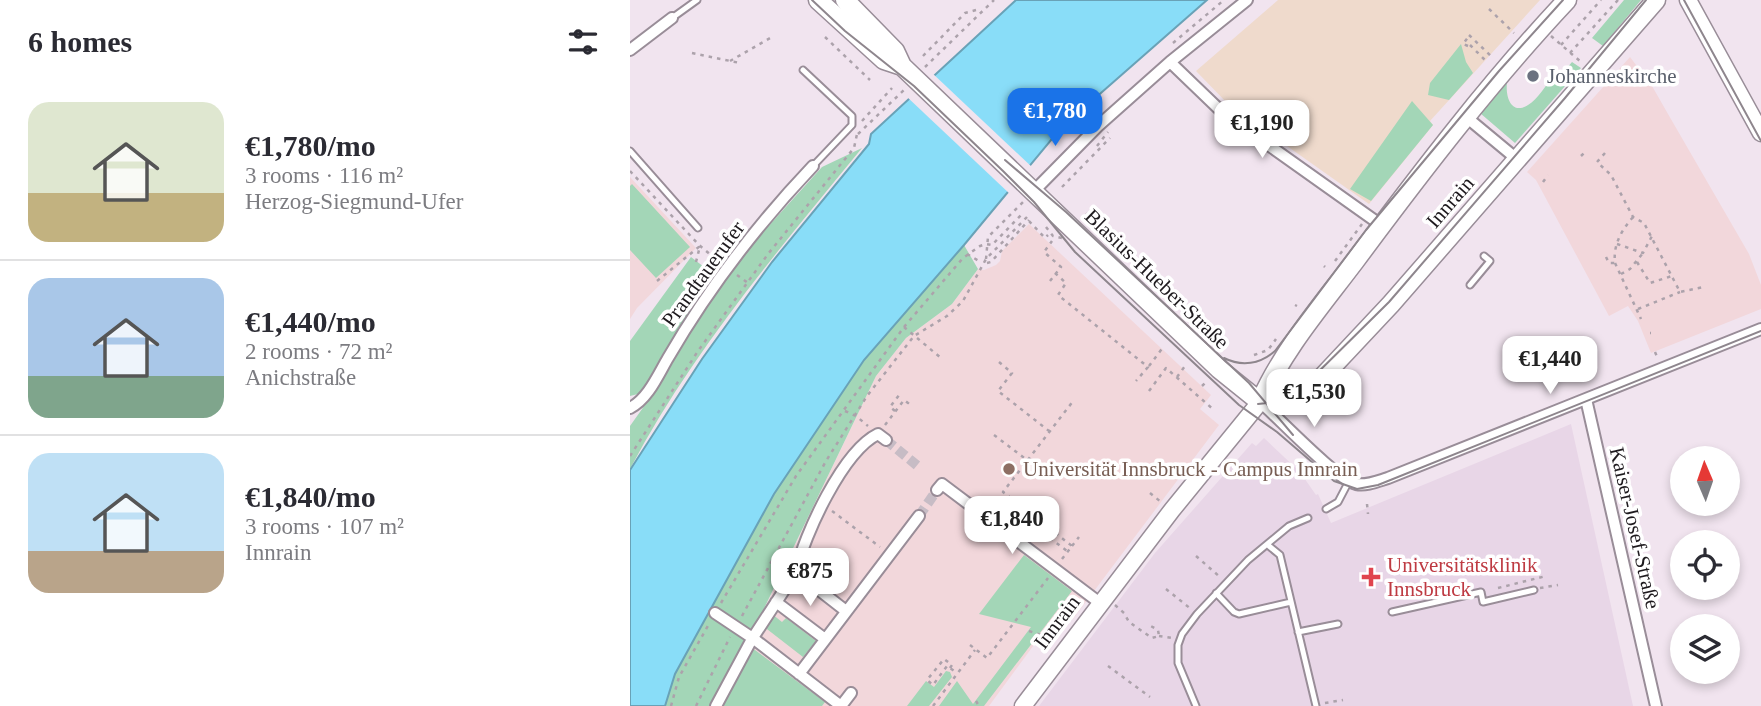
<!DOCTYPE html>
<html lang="en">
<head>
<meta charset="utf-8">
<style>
	body { margin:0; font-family:Georgia,serif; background:#f2f2f3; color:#2b2b33; height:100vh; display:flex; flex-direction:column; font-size:26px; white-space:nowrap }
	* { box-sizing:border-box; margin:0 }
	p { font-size:23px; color:#7c7c81 }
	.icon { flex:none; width:38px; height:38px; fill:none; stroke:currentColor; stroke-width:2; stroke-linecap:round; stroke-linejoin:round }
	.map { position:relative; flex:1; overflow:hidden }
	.side { display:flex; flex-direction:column; background:#fff; width:630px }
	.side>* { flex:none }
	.needle { width:46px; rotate:358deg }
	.fabs { position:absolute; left:1040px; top:446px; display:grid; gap:14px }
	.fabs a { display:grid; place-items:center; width:70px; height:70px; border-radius:50%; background:#fff; box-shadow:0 4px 10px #0003; font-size:35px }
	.price { position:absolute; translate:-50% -60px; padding:0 16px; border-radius:14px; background:#fff; color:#222; font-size:23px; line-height:46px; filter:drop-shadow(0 2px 4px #0008) }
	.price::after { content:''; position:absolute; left:50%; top:42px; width:21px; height:16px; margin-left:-10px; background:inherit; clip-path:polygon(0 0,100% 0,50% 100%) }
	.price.selected { background:#1a73e8; color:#fff }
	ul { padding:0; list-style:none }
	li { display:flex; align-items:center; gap:21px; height:175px; padding:0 28px }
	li+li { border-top:2px solid #e1e1e2 }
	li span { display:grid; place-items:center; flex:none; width:196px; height:140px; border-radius:21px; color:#555 }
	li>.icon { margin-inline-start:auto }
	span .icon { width:84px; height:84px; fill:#fffc; stroke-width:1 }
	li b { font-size:30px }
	h2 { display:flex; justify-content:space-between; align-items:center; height:84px; padding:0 28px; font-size:30px }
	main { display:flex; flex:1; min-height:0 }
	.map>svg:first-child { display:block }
	.commercial { fill:#efdacc }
	.built { fill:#e8d6e7 }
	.education { fill:#f2d7db }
	.green { fill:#a3d6b7 }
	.water { fill:#89ddf8; stroke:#69a2b7; stroke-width:2 }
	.pier { fill:#f1e4ef }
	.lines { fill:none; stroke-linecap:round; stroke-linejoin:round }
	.street-tunnel { stroke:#c7bcc5; stroke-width:10; stroke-dasharray:10 5; stroke-linecap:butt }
	.lane-casing { stroke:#998d98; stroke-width:9 }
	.street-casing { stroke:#998d98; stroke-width:14 }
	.secondary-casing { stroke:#998d98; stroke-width:19 }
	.primary-casing { stroke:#998d98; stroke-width:21 }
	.path { stroke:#aca2ab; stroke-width:2.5; stroke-dasharray:3.5 5; stroke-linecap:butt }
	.lane { stroke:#fff; stroke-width:5 }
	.street { stroke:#fff; stroke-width:10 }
	.secondary { stroke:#fff; stroke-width:16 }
	.primary { stroke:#fff; stroke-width:18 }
	.tram { stroke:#8e868d; stroke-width:2 }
	.worship-dot { fill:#6b7280; stroke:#fff; stroke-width:2.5 }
	.education-dot { fill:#8d6e63; stroke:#fff; stroke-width:2.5 }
	.health-dot { fill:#e0444e; stroke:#fff; stroke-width:2.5 }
	.labels { text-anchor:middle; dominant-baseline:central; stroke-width:7; stroke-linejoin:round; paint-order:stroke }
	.worship-label { font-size:21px; fill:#5b616d; stroke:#fff; text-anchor:start }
	.street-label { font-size:21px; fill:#1e1a1e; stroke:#fff }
	.education-label { font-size:21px; fill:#785e54; stroke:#fff; text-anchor:start }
	.health-label { font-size:21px; fill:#be3a42; stroke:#fff; text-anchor:start }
</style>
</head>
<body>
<main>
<section class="side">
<h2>6 homes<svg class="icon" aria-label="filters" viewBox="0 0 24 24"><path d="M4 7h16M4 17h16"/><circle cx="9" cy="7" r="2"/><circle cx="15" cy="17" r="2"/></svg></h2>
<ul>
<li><span style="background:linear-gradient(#dfe7d0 65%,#c2b280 0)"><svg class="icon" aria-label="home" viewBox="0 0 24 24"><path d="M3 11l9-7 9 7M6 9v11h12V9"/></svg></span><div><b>€1,780/mo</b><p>3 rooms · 116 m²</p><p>Herzog-Siegmund-Ufer</p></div></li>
<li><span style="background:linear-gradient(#a9c7e8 70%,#7fa58c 0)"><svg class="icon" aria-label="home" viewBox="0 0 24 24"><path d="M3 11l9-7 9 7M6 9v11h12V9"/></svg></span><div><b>€1,440/mo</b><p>2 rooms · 72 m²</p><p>Anichstraße</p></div></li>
<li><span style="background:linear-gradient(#bfe0f5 70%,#b9a48a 0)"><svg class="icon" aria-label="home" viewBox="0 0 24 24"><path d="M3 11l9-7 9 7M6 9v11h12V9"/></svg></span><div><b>€1,840/mo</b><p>3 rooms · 107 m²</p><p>Innrain</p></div></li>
</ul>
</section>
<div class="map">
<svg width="1131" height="706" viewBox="0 0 1131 706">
	<rect width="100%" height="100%" fill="#f1e4ef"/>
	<path class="commercial" d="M648,0H910L800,121L803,125L739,204L599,105L566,71Z"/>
	<path class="built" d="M941,424L1003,706H409L525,553L622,443L626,446L634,438L670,472L686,495L688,494L701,523Z"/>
	<path class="education" d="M1000,57L1022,86L1038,114L1119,254L1131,285V309L1021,353L1008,321L998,306L979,316L906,180L897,172Z
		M0,177L66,248L7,308L0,319Z
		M399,224L581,395L570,409L589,425L443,619L428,621L423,619L359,706H93L121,649L117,645L246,376L276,338L322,304L348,269L354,270L366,265L370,261L372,251Z"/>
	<path class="green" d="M994,0H1011L973,46L962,38Z
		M831,44L836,62L843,73L819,100L798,95L800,83Z
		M942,62L951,68L885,143L850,113L878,78C874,91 879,117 898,105C908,99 916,85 924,75H931Z
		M782,101L803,125L741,201L720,189Z
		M232,148C150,248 60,354 0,469V426L22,395L67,313L107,261L192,167Z
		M2,184L60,247L26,278L0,250V186Z
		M334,245L348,269L322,304L276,338L246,376L117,644L195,702L192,706H35L45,674L144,494L234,360Z
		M61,257L87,277L15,388L8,394L0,396V341Z
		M394,555L442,591L354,706H309L327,681L343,704L401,627L349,614Z
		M142,614L152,622L156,618L186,641L173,657L133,626Z
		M316,671L320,672L322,677L299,706H277L296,681L304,687Z"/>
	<path class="water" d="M386,0H577L431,128L334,245L234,360L144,494L45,674L35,706H0V470L72,359L142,262L239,144L241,134Z"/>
	<path class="pier" d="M301,72L403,168L381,195L276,96Z"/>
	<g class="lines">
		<path class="street-tunnel" d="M256,440L289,467
			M289,516L307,490"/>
		<defs>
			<path id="lane" d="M42,18L67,0
				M173,70L222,116V125L183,166
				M0,151L68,228
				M840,285L860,261L854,256
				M696,509L708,502L719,481
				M639,546L650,555L686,706
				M586,593L604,612L609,614L661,602
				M762,612L851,592L853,602L904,590
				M668,632L708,624
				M566,706L548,663V645L552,634L567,614L618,560L659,526L678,518"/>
			<path id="street" d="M0,50L42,18
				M540,62L592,112L751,225
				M835,116L888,160
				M404,191L468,126L540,62L617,0
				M956,399L1026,706
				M630,402C650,419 706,479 726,484C737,486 748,481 758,478L1131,329
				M0,408C18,399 28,375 38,358C78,289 128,224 183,166
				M307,490L312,484L470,603
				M166,572C174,535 213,451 248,434L256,440
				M146,602L195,639
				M85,613L124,639L211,706
				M169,674L289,516
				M86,706L122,639L166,572L216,611
				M211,706L221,693"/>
			<path id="secondary" d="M1058,0L1131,133
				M393,706L542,510L630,402"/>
			<path id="primary" d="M188,0L254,60L272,66
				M215,0L265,51L272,66L589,369L630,402
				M630,402L667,397L684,386L761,304L1026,0
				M630,402C653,350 691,306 725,261C792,171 860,82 937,0"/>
		</defs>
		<use href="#lane" class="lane-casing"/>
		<use href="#street" class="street-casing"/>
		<use href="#secondary" class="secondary-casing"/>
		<use href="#primary" class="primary-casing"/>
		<path class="path" d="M859,9L884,33
			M839,35L862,57
			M921,36L951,62
			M195,37L240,80
			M543,43L594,0
			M840,45L857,62
			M931,45L971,0
			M838,46L833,44L839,36
			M62,53L110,63
			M940,53L988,0
			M293,56L335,13L350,9
			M100,61L142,37
			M295,67L364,0
			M232,121L262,88
			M228,134L274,90
			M467,146L478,132
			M975,153L967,162L981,175L1003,217L1014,223L1050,292L1074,287
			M951,156L955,152
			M0,171L69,245L88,261
			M913,182L918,175
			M432,187L480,138
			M456,215L465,206
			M1003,217C991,231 983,245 985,263L1011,319
			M399,221L415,238L418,235
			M416,227L423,236L432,238
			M987,244L1013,253L1022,236L1025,235
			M337,254L349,261
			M976,257L979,263H985
			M356,259L358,237L393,202
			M705,261L732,224
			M66,262L70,246
			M1007,262L1020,283L1042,276
			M357,263L361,262L399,220
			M694,266L695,267
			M425,273L436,283L428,295L518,367L506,381
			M991,274L1000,269L1013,253
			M107,275L118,283
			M27,281L70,246
			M420,281L431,267L414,252L422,241
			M665,305L667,306
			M1008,309L1050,292
			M274,327L311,358
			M1020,333H1021
			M1025,352L1028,359
			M624,355L638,350L646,339
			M369,362L382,373L368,391L419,431
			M519,366L534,346
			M547,377L555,366
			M572,386L578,380
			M519,391L536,368L584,410
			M215,411L226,416L238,426
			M265,411L260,407L270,394
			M255,425L274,400L278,403L279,401
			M364,435L397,460
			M0,456L68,351L138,254L224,148L227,134
			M520,493L531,502
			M737,504L738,514
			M202,511L250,547
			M420,538L437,551
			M442,546L449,537
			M566,556L590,577
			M432,559L442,546L373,492L444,400
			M868,588L916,576
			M910,588L928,585
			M536,589L561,609
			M91,603L166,476L274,327L333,258L350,246L356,244L362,245L393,213
			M485,605L494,613L499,622L522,638L529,636L528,630L519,625
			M112,616L196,461L237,396L284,336L317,316L333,301L356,259L397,217
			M399,631L414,636L423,642
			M529,636L543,638
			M340,645L357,658L418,578
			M478,666L520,697
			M320,668L322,665L314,659L297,680L303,685L317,666L327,673
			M346,701L349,706
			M695,703L713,700
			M41,706L49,677L79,624
			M66,706L100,637
			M303,706L345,650"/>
		<use href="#lane" class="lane"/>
		<use href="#street" class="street"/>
		<use href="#secondary" class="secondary"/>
		<use href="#primary" class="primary"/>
		<path class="tram" d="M182,0L215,31L284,86L373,171L404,202L445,252L609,405L647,432L704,481L727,489L748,485L1131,331
			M1054,0L1131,141
			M375,160L436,212L619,383L663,435
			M594,358C612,367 630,364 645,351L736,230L869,71L933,0
			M628,404L647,402L669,391L759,302L935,98L1016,0"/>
	</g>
	<circle class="worship-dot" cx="903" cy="76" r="7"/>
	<circle class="education-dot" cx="379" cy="469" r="7"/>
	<path class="health-dot" d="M737.5 566.5h7v7h7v7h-7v7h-7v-7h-7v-7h7z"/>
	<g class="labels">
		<g class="worship-label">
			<text x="917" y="76">Johanneskirche</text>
		</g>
		<g class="street-label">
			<text transform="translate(820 202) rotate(-49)">Innrain</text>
			<text transform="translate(73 274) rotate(-54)">Prandtauerufer</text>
			<text transform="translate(527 279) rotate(44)">Blasius-Hueber-Straße</text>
			<text transform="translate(1005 528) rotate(77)">Kaiser-Josef-Straße</text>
			<text transform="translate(427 622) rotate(-53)">Innrain</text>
		</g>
		<g class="education-label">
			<text x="393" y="469">Universität Innsbruck - Campus Innrain</text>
		</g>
		<g class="health-label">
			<text x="757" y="565">Universitätsklinik<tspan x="757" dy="24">Innsbruck</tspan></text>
		</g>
	</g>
</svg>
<div class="fabs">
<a><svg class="needle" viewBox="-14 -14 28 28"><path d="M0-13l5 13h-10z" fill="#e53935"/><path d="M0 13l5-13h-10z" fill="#7c7c81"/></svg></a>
<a><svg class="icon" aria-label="locate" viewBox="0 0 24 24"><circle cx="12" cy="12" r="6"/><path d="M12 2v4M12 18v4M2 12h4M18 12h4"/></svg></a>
<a><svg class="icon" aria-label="layers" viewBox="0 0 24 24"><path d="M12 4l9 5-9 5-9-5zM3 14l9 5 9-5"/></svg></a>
</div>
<b class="price selected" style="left:425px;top:148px">€1,780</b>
<b class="price" style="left:632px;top:160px">€1,190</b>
<b class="price" style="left:920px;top:396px">€1,440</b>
<b class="price" style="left:684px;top:429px">€1,530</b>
<b class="price" style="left:382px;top:556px">€1,840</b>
<b class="price" style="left:180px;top:608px">€875</b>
</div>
</main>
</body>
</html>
